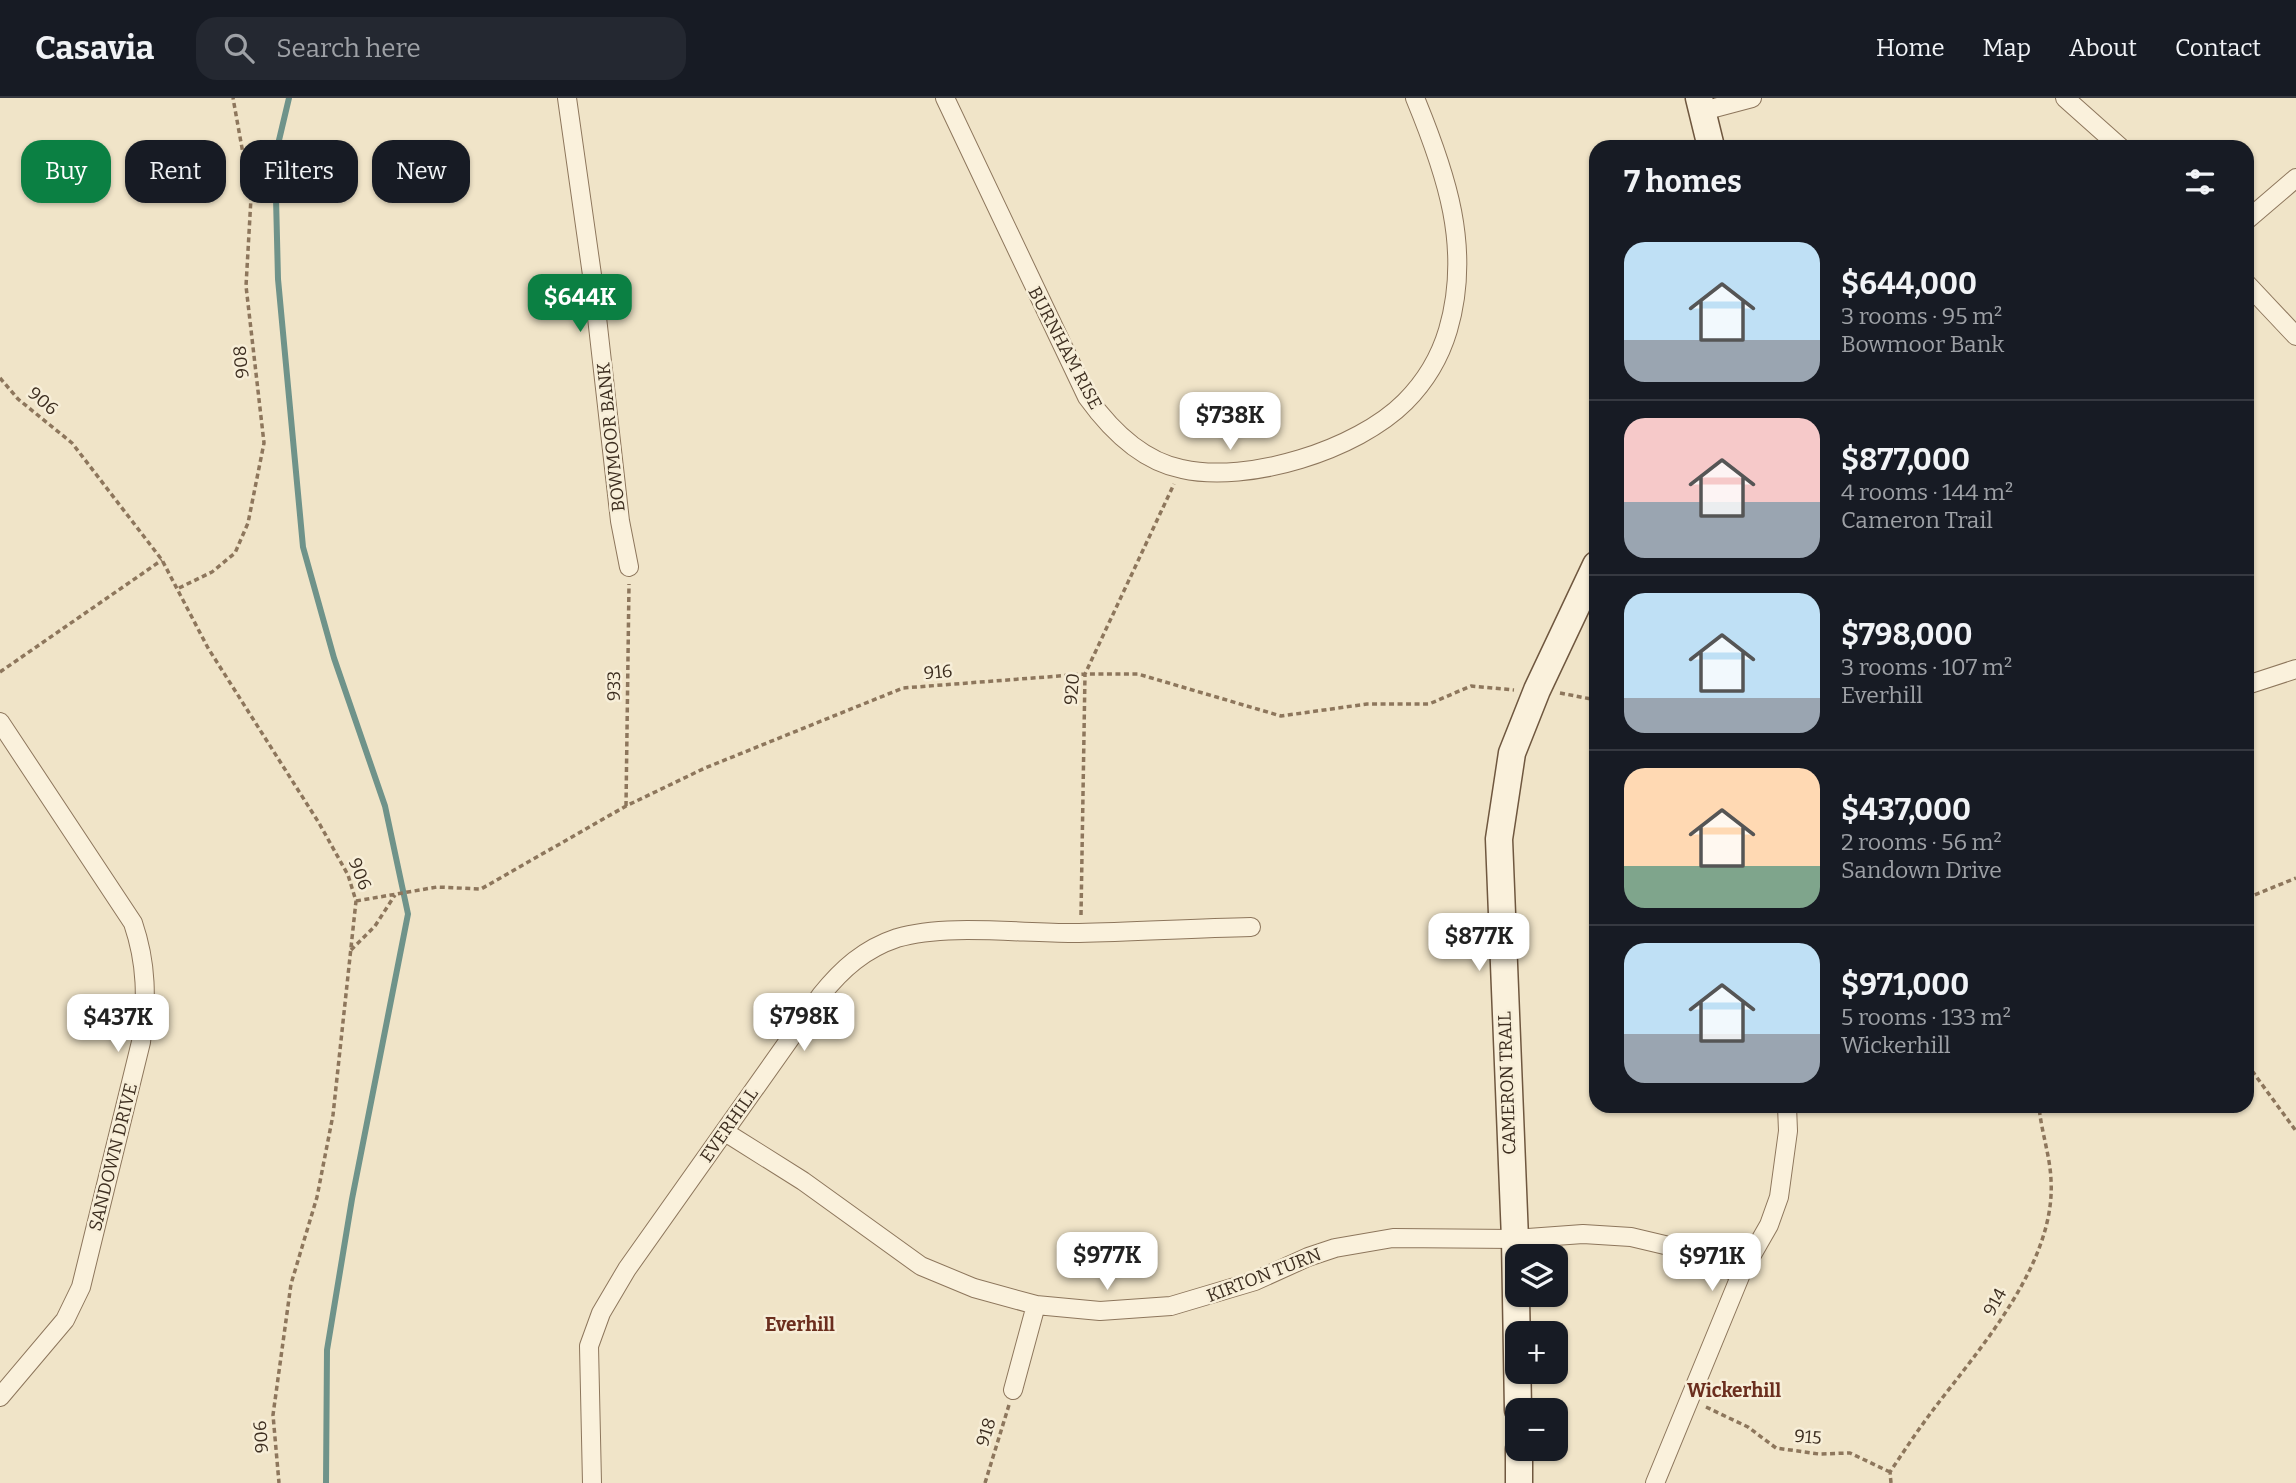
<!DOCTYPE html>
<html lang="en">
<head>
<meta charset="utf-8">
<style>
	body { margin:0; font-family:Bitter,serif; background:#242831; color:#f1f3f6; height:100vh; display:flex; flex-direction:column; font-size:26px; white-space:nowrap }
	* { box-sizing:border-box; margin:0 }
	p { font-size:23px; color:#9ea1a6 }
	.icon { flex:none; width:38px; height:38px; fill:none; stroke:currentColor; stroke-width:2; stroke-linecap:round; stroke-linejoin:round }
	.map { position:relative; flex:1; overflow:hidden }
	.side { position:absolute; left:1589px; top:42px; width:665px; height:973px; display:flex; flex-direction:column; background:#171b24; border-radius:21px; box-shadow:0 2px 5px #0004 }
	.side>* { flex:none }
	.hud { position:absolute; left:21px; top:42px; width:665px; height:63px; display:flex; gap:14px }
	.fabs { position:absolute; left:1505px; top:1146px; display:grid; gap:14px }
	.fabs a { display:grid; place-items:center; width:63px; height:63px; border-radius:14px; background:#171b24; box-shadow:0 2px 5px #0004; font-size:35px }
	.price { position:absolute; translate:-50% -60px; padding:0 16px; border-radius:14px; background:#fff; color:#222; font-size:23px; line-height:46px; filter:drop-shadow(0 2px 4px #0008) }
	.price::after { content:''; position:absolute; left:50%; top:42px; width:21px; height:16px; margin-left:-10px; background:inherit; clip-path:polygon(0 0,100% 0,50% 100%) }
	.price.on { background:#0b8043; color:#fff }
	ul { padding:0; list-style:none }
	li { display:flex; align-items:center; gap:21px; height:175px; padding:0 35px }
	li+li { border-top:2px solid #363941 }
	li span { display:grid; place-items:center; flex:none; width:196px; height:140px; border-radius:21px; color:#555 }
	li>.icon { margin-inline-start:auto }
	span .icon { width:84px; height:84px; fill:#fffc; stroke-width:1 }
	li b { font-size:30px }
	h2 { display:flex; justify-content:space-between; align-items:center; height:84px; padding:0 35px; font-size:30px }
	.chip { padding:0 24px; border-radius:21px; background:#171b24; box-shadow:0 2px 5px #0004; font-size:24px; line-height:63px }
	.chip.on { background:#0b8043; color:#fff }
	header { display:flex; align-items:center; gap:42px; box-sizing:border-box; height:98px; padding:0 35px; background:#171b24; border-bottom:2px solid #363941 }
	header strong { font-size:33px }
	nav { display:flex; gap:38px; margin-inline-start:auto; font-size:24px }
	.search { width:490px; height:63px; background:#242831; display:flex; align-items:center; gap:18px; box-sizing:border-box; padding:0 24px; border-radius:21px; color:#9ea1a6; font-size:26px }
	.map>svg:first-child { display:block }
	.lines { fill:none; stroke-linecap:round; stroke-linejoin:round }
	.stream { stroke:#6f938a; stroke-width:6 }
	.street-casing { stroke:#8d765c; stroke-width:20 }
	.secondary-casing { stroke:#6f573f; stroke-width:29 }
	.path { stroke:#8d765c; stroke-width:3.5; stroke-dasharray:5 3.5; stroke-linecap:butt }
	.street { stroke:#faf1dc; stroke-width:18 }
	.secondary { stroke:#faf1dc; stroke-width:26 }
	.labels { text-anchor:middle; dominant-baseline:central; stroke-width:5; stroke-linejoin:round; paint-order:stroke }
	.street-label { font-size:18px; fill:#3d2e20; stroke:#f7eed8 }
	.neighbourhood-label { font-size:19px; font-weight:bold; fill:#6b2e1e; stroke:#f7eed8 }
</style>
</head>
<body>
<header>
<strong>Casavia</strong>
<div class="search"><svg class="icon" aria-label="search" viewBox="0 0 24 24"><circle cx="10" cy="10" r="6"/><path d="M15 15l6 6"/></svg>Search here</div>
<nav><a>Home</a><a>Map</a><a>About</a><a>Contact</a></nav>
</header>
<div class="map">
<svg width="2296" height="1385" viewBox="0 0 2296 1385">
	<rect width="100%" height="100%" fill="#f0e4c8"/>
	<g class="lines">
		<path class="stream" d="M289,0L275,59L278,181L303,449L334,560L385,708L408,816L352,1101L327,1252L326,1385"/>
		<defs>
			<path id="street" d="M567,0L593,184L620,423L629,469
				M945,0L1087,299C1110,331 1141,363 1182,371C1248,386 1357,352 1405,304C1425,284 1440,259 1448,232C1472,150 1446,75 1415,0
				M2065,0L2120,49
				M1703,13L1752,0
				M2247,122L2296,80
				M2247,186L2296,238
				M2247,587L2296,571
				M0,624L133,825C147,866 147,902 141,944L81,1189L65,1222L0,1299
				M725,1034L803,1083L921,1168L974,1190L1036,1207L1100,1213L1171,1208L1255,1183L1308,1159L1335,1150L1393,1140L1515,1141L1583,1136L1631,1139L1669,1148L1741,1176
				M1013,1292L1036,1207
				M592,1385L589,1248L601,1215L627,1171L821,897C842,871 864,851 897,840C947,825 1025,836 1079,835C1136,834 1193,830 1251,829
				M1655,1385L1741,1176L1769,1127L1779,1099L1788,1033L1787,1008"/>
			<path id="secondary" d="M1699,0L1711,49
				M1518,1312L1515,1141L1499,741L1512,655L1537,592L1596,467
				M1519,1351V1385"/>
		</defs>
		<use href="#street" class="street-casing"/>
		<use href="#secondary" class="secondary-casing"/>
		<path class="path" d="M0,280L18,301L72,345L162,462L208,550L319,725L348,777L356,803L333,1017L317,1099L291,1186L273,1317L279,1385
			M179,490L212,474L235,455L248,425L264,345L246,188L251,100L233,0
			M0,574L162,462
			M1560,595L1596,602
			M626,708L629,486
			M2247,800L2296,780
			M356,803L437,789L481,791L626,708L705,670L903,590L1085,576H1138L1281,618L1367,606H1429L1471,588L1514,592
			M1081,817L1085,576L1174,386
			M351,852L375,828L395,797
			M2247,966L2296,1033
			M1706,1309L1748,1329L1776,1350L1819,1356L1850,1355L1890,1374
			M985,1385L1009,1307
			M1891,1385L1890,1374C1904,1353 1918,1332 1933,1312C1980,1250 2056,1165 2051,1082C2050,1057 2041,1033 2039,1008"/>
		<use href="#street" class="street"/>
		<use href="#secondary" class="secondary"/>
	</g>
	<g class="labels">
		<g class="street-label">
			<text transform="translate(1065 250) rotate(62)">BURNHAM RISE</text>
			<text transform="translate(241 264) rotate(-96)">908</text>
			<text transform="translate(43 303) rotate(40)">906</text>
			<text transform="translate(611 339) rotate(-96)">BOWMOOR BANK</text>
			<text transform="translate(938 574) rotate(-5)">916</text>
			<text transform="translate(614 588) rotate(-89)">933</text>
			<text transform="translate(1072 591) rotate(-85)">920</text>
			<text transform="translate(360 776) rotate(68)">906</text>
			<text transform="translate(1507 985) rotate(-92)">CAMERON TRAIL</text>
			<text transform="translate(729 1027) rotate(-55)">EVERHILL</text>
			<text transform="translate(113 1059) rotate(-76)">SANDOWN DRIVE</text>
			<text transform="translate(1264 1177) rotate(-21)">KIRTON TURN</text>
			<text transform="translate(1995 1204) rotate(-61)">914</text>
			<text transform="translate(986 1334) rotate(-73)">918</text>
			<text transform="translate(261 1339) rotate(-94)">906</text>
			<text transform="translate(1808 1339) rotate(5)">915</text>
		</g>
		<g class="neighbourhood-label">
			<text x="800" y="1226">Everhill</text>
			<text x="1734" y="1292">Wickerhill</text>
		</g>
	</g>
</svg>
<div class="fabs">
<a><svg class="icon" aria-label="layers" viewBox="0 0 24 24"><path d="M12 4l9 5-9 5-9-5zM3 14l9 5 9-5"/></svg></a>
<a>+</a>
<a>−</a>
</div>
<b class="price on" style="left:580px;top:236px">$644K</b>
<b class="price" style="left:1230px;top:354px">$738K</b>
<b class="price" style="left:1479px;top:875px">$877K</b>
<b class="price" style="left:804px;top:955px">$798K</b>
<b class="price" style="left:118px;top:956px">$437K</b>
<b class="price" style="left:1107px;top:1194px">$977K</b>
<b class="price" style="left:1712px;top:1195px">$971K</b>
<div class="hud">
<a class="chip on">Buy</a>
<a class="chip">Rent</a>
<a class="chip">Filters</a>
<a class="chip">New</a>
</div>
<section class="side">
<h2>7 homes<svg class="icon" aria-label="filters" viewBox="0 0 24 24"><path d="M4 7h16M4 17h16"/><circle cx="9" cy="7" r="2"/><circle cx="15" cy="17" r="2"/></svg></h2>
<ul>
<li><span style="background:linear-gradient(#bfe0f5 70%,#9aa5b1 0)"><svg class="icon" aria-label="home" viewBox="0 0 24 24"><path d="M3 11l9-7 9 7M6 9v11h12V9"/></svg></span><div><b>$644,000</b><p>3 rooms · 95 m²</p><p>Bowmoor Bank</p></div></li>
<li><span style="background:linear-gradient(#f6c9c9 60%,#9aa5b1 0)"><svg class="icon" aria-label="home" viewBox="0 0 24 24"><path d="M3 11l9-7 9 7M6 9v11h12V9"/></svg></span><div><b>$877,000</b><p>4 rooms · 144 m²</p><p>Cameron Trail</p></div></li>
<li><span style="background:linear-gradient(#bfe0f5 75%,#9aa5b1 0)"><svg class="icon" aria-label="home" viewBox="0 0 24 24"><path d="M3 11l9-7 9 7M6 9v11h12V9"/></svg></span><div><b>$798,000</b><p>3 rooms · 107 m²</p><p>Everhill</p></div></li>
<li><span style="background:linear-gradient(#ffd9b3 70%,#7fa58c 0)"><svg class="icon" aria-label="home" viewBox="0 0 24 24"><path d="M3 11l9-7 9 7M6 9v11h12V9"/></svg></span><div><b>$437,000</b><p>2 rooms · 56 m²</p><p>Sandown Drive</p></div></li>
<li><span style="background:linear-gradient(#bfe0f5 65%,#9aa5b1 0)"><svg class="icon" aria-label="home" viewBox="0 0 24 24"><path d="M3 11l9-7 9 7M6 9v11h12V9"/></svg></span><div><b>$971,000</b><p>5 rooms · 133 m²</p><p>Wickerhill</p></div></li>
</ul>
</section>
</div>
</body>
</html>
